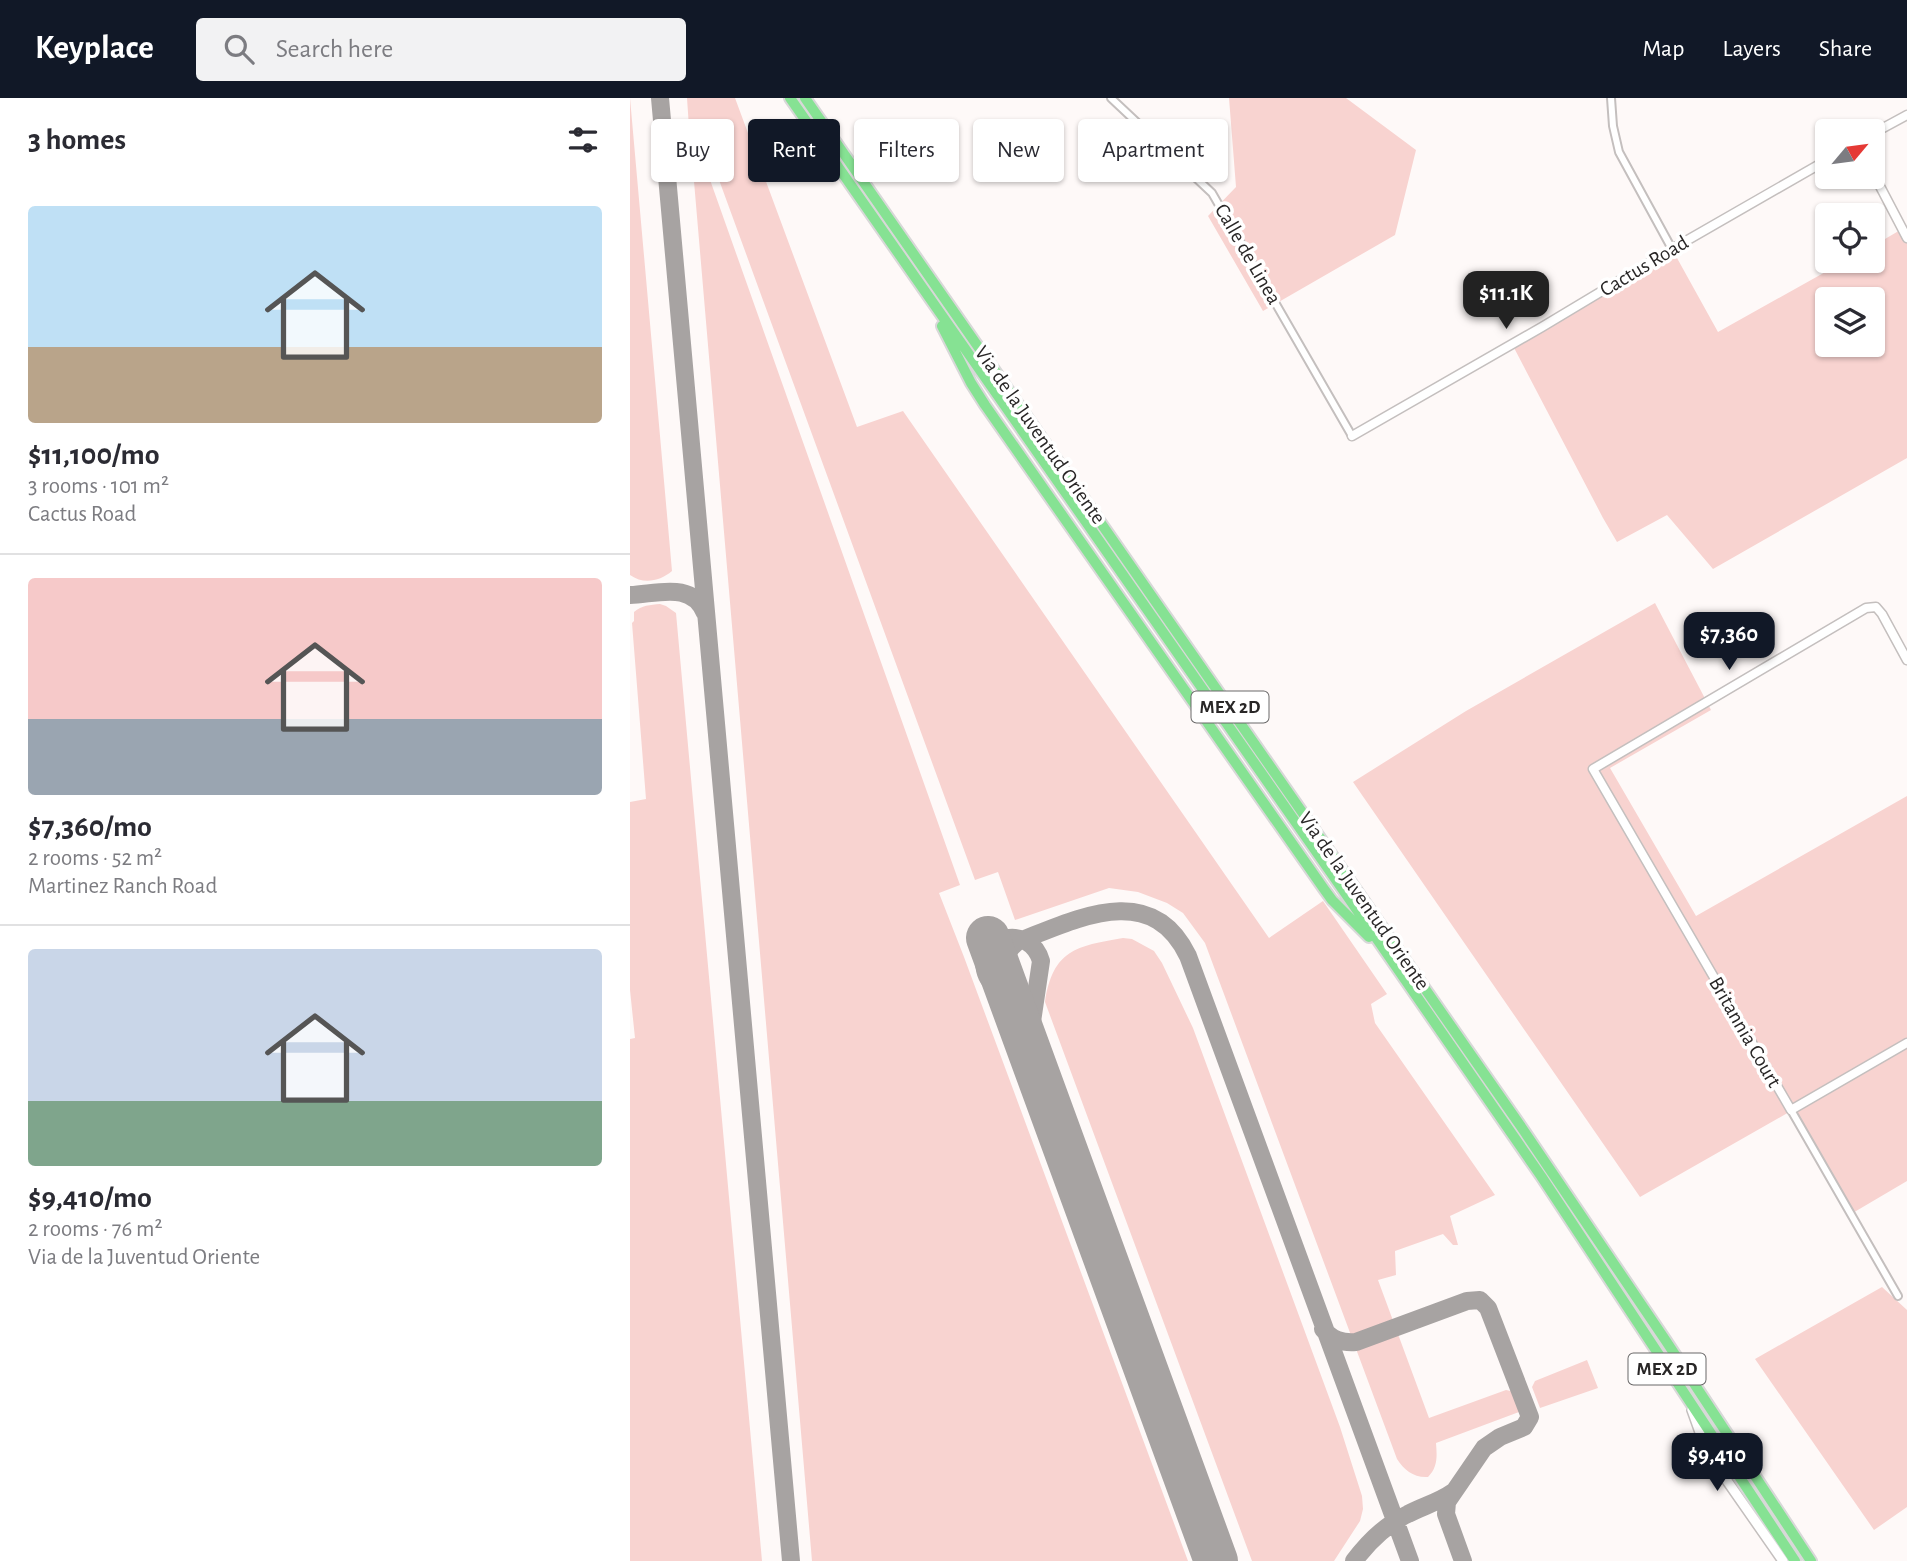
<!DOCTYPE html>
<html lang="en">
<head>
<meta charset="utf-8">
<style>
	body { margin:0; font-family:"Alegreya Sans",sans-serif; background:#f2f2f3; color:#2b2b33; height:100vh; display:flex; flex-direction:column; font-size:26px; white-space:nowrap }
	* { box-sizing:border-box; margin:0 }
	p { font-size:23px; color:#7c7c81 }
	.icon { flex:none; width:38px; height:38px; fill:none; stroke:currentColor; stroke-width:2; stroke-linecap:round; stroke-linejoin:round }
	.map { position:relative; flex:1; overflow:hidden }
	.panel { display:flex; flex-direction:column; background:#fff; width:630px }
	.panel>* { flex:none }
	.guide { position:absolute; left:21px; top:21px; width:665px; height:63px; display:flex; gap:14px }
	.needle { width:46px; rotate:61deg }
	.fabs { position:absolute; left:1185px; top:21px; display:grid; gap:14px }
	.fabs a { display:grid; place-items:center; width:70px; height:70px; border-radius:7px; background:#fff; box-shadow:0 2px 5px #0004; font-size:35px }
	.price { position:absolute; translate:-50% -60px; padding:0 16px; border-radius:14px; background:#111827; color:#fff; font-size:23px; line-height:46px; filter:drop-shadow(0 2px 4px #0008) }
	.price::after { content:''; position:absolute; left:50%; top:42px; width:21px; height:16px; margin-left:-10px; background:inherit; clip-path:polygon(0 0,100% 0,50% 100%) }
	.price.current { background:#222; color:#fff }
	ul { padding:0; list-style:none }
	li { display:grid; align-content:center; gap:14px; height:371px; padding:0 28px }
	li+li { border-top:2px solid #e1e1e2 }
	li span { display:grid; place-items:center; height:217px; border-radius:7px; color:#555 }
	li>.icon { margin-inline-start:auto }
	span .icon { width:126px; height:126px; fill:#fffc; stroke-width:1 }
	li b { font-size:30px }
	h2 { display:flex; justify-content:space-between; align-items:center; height:84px; padding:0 28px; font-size:30px }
	.tag { padding:0 24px; border-radius:7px; background:#fff; box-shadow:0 2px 5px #0004; font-size:24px; line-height:63px }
	.tag.current { background:#111827; color:#fff }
	header { display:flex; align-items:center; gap:42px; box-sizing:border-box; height:98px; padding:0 35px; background:#111827; color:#fff }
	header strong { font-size:33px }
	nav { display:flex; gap:38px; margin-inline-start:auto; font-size:24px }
	.search { width:490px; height:63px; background:#f2f2f3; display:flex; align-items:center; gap:18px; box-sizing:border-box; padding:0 24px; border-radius:7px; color:#7c7c81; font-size:26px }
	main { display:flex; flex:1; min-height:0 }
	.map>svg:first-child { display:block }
	.green { fill:#f8d3d0; fill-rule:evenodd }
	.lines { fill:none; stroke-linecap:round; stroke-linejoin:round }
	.taxiway { stroke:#a7a3a2; stroke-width:18 }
	.runway { stroke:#a7a3a2; stroke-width:44 }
	.minor-casing { stroke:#c4bfbe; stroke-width:10 }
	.tertiary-casing { stroke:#c4bfbe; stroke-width:11 }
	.secondary-casing { stroke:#c4bfbe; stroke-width:12 }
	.trunk-casing { stroke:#d8d8d8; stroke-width:14 }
	.minor { stroke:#fff; stroke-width:6 }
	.tertiary { stroke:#fff; stroke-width:8 }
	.secondary { stroke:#fff; stroke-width:9 }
	.trunk { stroke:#86e293; stroke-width:10 }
	.labels { text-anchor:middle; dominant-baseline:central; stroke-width:7; stroke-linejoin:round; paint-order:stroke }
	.shield { fill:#fff; stroke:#696868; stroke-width:2 }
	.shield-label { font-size:19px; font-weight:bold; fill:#292727 }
	.street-label { font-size:21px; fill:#292727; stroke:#fff }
</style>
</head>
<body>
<header>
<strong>Keyplace</strong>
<div class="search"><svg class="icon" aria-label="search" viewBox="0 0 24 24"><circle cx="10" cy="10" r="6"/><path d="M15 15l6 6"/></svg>Search here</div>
<nav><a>Map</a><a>Layers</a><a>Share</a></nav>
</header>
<main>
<section class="panel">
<h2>3 homes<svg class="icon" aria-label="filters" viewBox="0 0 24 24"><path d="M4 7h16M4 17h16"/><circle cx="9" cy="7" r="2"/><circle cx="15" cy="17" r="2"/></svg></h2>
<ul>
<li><span style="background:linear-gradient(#bfe0f5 65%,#b9a48a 0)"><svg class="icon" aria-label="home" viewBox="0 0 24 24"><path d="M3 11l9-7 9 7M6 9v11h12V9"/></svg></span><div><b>$11,100/mo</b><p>3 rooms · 101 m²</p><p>Cactus Road</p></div></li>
<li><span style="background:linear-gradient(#f6c9c9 65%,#9aa5b1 0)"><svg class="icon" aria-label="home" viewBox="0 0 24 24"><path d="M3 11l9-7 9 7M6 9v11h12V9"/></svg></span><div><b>$7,360/mo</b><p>2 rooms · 52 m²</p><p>Martinez Ranch Road</p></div></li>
<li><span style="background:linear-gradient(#c9d6e8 70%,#7fa58c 0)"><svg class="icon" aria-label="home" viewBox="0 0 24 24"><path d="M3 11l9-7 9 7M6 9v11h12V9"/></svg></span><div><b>$9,410/mo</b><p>2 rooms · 76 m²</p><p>Via de la Juventud Oriente</p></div></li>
</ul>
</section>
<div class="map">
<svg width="1277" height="1463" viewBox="0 0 1277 1463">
	<rect width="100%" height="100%" fill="#fef9f8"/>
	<path class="green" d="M0,0L42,473C30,483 14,487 0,477Z
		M57,0H105L227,329L273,313L639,840L693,803L757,896L741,906L745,925L865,1097L820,1118L828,1147H823L813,1136L765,1153L766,1177L748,1182L799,1320L876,1292L885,1294L891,1311L889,1314L806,1345C807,1358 808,1369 798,1379C784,1380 774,1372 767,1361L575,845L553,815L537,805L508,794L479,790L385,822L368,774L345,782L77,49L60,44Z
		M599,0H716L786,52L765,137L633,213L578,118L606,89Z
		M62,60L73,62L330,787L309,795L334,859L558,1463H182Z
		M1272,131L1277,140V360L1083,471L1037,417L987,444L973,420L882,246L1042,151L1088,234L1215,163H1242L1243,148ZM1197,201H1242V247H1197Z
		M1025,505L1081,612L980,670L1066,818L1277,698V1083L1221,1116L1161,1013L1010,1099L723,684L836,613Z
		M30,506L36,508L46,515L132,1463H0V941L5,940L0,892V704L16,701L2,525L4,523V514C12,507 20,507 30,506Z
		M493,840L502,841L524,853L532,865L563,930L710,1329L732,1398L733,1411L730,1423L704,1463H622L415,904C423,852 446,848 493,840Z
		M1252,1189L1277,1212V1409L1244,1432L1125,1261Z
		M957,1262L968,1290L910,1310L902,1289L905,1283Z"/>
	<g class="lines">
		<path class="taxiway" d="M30,0L161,1463
			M0,497C27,496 62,483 75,515
			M372,880C372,865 375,854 387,844C445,822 521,781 558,858L780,1463
			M384,911C381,906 379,900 375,897C366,888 358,885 355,872C347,838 400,825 411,863L399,944L402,960
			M693,1231C702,1242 712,1245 726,1244L837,1203L850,1202L858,1210L900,1319L894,1329L870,1339L854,1350L817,1404L816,1416L833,1463
			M724,1463C739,1443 755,1427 778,1416C793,1408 809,1404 823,1394"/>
		<path class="runway" d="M358,840L586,1463"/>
		<defs>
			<path id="minor" d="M481,0L582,95L722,338
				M981,0L983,28L989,54L1042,151
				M1161,1012L1268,1198"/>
			<path id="tertiary" d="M1242,36L1277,17
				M1242,73L1277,140
				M722,338L912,229L1042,151L1197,62
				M1277,562L1252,516L1246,509L1236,510L963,671L1161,1012L1277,945"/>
			<path id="secondary" d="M1062,1312L1077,1354L1153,1463"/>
			<path id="trunk" d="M160,0L713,792L911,1078L1165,1463
				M175,0L894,1033L1036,1243L1181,1463
				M312,228L341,285L355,307L694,791L702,802L739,839"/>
		</defs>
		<use href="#minor" class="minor-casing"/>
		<use href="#tertiary" class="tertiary-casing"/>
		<use href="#secondary" class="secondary-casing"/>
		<use href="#trunk" class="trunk-casing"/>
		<use href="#minor" class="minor"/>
		<use href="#tertiary" class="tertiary"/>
		<use href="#secondary" class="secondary"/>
		<use href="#trunk" class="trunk"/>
	</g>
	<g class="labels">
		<g class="shield">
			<rect x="561.5" y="593.5" width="77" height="31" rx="5"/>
			<rect x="998.5" y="1255.5" width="77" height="31" rx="5"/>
		</g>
		<g class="shield-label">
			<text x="600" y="609">MEX 2D</text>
			<text x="1037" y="1271">MEX 2D</text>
		</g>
		<g class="street-label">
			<text transform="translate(618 156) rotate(60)">Calle de Linea</text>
			<text transform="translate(1014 168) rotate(-31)">Cactus Road</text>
			<text transform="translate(410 337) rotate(55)">Via de la Juventud Oriente</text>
			<text transform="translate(734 803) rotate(55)">Via de la Juventud Oriente</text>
			<text transform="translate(1115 934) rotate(60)">Britannia Court</text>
		</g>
	</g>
</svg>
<div class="fabs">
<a><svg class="needle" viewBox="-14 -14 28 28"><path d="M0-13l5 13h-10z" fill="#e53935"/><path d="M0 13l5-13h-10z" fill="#7c7c81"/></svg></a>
<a><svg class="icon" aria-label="locate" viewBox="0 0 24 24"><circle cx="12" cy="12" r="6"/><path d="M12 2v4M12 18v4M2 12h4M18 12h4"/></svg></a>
<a><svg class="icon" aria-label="layers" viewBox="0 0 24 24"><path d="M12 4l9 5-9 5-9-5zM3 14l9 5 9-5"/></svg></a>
</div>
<b class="price current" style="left:876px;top:233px">$11.1K</b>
<b class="price" style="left:1099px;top:574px">$7,360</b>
<b class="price" style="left:1087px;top:1395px">$9,410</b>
<div class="guide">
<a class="tag">Buy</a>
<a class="tag current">Rent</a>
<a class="tag">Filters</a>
<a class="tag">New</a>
<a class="tag">Apartment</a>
</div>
</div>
</main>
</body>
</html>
